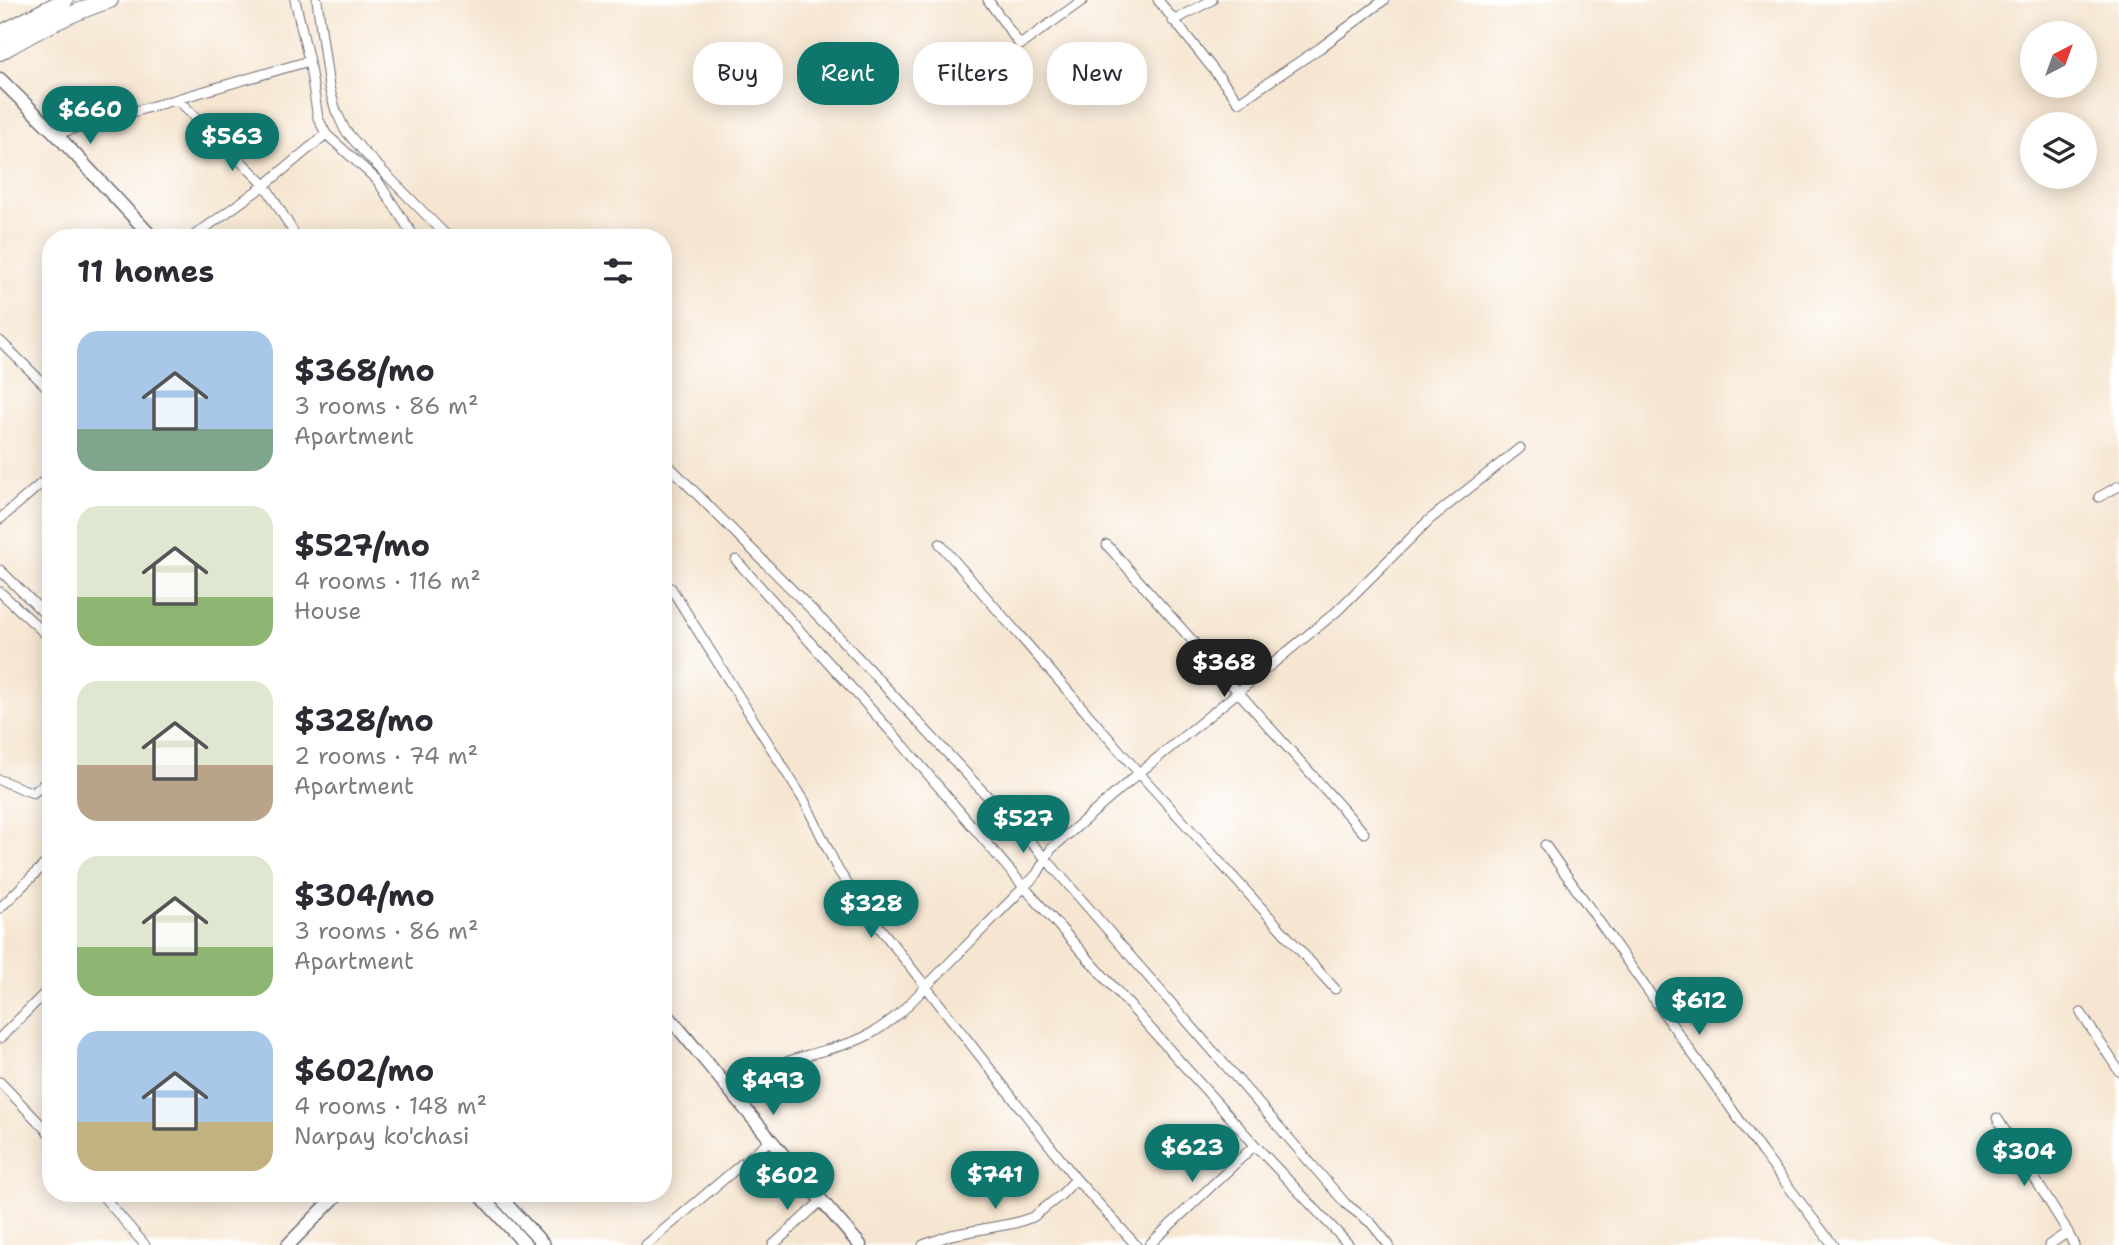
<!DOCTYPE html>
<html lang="en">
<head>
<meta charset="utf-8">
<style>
	body { margin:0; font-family:"Shantell Sans",sans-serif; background:#f2f2f3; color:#2b2b33; height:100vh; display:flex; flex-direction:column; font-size:26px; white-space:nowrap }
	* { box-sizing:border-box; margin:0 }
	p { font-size:23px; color:#7c7c81 }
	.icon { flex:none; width:38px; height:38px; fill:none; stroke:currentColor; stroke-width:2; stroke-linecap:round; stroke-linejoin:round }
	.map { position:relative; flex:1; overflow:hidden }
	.drawer { position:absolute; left:42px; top:229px; width:630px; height:973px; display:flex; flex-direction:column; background:#fff; border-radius:28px; box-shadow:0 4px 18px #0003 }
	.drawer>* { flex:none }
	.guide { position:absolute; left:693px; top:42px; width:665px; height:63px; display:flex; gap:14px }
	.needle { width:46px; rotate:41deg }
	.buttons { position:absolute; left:2020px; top:21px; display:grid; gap:14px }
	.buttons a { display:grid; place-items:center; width:77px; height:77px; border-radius:50%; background:#fff; box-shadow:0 4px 18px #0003; font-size:35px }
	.price { position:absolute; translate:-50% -60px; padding:0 16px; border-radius:24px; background:#0f766e; color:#fff; font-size:23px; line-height:46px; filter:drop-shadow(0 2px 4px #0008) }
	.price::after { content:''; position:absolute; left:50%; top:42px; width:21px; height:16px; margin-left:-10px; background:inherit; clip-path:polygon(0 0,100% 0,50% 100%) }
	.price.selected { background:#222; color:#fff }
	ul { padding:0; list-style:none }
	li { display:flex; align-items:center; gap:21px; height:175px; padding:0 35px }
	li span { display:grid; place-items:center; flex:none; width:196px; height:140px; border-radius:21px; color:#555 }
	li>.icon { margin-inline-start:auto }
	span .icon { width:84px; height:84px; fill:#fffc; stroke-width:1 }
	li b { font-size:30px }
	h2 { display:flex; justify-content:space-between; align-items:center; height:84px; padding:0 35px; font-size:30px }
	.tag { padding:0 24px; border-radius:28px; background:#fff; box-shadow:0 4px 18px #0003; font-size:24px; line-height:63px }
	.tag.selected { background:#0f766e; color:#fff }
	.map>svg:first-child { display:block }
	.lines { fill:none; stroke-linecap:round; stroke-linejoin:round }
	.street-casing { stroke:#6c6770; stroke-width:11 }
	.secondary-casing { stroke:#6c6770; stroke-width:15 }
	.highway-casing { stroke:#6c6770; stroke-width:18 }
	.street { stroke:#fff; stroke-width:9 }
	.secondary { stroke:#fff; stroke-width:12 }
	.highway { stroke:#fff; stroke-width:16 }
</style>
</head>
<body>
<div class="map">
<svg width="2119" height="1245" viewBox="0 0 2119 1245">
	<rect width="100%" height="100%" fill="#fff"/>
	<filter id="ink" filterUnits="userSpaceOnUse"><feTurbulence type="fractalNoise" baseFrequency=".0143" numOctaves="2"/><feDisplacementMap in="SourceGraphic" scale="14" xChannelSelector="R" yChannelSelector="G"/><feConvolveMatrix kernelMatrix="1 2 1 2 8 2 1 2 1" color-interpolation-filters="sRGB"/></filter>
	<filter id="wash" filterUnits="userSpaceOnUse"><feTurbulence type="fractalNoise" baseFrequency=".00686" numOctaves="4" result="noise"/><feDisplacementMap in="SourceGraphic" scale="28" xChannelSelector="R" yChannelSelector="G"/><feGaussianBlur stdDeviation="1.57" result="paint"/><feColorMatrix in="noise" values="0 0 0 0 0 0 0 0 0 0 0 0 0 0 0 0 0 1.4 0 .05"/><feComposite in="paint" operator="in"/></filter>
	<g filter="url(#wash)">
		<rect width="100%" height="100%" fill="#f6e6d1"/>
	</g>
	<g filter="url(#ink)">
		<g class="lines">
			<defs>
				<path id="street" d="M295,0L309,61L318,118L326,134L377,180L415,238
					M317,0L329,87L336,111L345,130L363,151L449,238
					M988,0L1020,45L1083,0
					M1158,0L1239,102L1320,48L1384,0
					M1173,21L1212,0
					M177,99L265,185L297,238
					M56,134L309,61
					M191,238L265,185L326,134
					M0,341L51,391
					M663,460L836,634L1046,859L1346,1204L1371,1223L1389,1245
					M2099,497L2119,486
					M0,519L51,475
					M940,544L1139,773L1335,989
					M1107,545L1364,833
					M736,560L904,746L1024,887L1115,989L1255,1145L1349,1245
					M0,570L51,620
					M671,588L805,802L838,870L859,901L1076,1179L1136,1245
					M0,592L51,639
					M0,780L33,793L51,778
					M1545,845L1762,1152L1833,1245
					M0,908L51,858
					M2081,1013L2119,1071
					M0,1038L51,987
					M0,1082L51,1135
					M725,1083C753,1074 780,1063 808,1055C850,1043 866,1042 901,1012L1037,874L1051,849L1139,773L1336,612L1429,520L1520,448
					M1997,1118L2065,1227L2074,1245
					M101,1194L145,1245
					M646,1245L770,1140
					M773,1245L821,1201
					M923,1245L951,1235L1015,1223L1033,1217L1061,1195L1076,1179
					M1149,1245L1255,1145
					M2049,1245L2068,1232"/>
				<path id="secondary" d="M0,79L56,134L153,238
					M663,1010C729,1088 792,1168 860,1245
					M479,1194L526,1245
					M497,1194L544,1245
					M288,1245L338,1194"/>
				<path id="highway" d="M0,34L65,0
					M0,52C35,31 71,12 110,0"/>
			</defs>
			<use href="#street" class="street-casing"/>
			<use href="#secondary" class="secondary-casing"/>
			<use href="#highway" class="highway-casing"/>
			<use href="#street" class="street"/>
			<use href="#secondary" class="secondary"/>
			<use href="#highway" class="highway"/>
		</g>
	</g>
</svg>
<div class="buttons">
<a><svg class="needle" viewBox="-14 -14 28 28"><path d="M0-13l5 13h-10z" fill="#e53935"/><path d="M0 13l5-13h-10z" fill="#7c7c81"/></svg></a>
<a><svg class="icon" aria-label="layers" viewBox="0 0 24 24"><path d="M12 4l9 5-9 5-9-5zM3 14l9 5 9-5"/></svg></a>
</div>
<b class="price" style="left:90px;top:146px">$660</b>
<b class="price" style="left:232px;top:173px">$563</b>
<b class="price selected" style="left:1224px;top:699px">$368</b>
<b class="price" style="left:1023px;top:855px">$527</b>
<b class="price" style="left:871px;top:940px">$328</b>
<b class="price" style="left:1699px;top:1037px">$612</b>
<b class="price" style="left:773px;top:1117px">$493</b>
<b class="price" style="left:1192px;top:1184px">$623</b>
<b class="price" style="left:2024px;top:1188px">$304</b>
<b class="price" style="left:995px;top:1211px">$741</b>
<b class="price" style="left:787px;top:1212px">$602</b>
<div class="guide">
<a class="tag">Buy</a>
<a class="tag selected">Rent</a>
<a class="tag">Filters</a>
<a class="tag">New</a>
</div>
<section class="drawer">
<h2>11 homes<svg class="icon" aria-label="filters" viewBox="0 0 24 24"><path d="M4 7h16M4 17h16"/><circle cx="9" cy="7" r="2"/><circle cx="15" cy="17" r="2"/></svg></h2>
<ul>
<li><span style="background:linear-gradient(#a9c7e8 70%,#7fa58c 0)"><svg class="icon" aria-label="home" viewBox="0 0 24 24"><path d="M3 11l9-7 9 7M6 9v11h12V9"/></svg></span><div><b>$368/mo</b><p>3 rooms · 86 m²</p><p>Apartment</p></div></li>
<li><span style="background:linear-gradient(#dfe7d0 65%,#8fb573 0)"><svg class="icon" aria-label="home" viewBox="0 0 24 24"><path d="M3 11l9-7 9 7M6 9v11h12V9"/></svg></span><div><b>$527/mo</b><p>4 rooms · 116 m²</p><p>House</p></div></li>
<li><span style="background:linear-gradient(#dfe7d0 60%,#b9a48a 0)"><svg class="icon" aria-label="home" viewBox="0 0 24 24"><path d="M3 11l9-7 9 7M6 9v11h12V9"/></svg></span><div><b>$328/mo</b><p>2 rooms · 74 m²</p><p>Apartment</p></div></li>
<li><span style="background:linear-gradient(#dfe7d0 65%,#8fb573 0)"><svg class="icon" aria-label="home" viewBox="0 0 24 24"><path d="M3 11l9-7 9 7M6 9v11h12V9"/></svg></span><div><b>$304/mo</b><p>3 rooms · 86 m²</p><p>Apartment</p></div></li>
<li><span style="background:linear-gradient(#a9c7e8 65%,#c2b280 0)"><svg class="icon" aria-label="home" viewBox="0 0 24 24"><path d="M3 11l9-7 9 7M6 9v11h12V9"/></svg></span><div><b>$602/mo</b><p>4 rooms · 148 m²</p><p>Narpay ko'chasi</p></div></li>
</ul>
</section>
</div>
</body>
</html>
